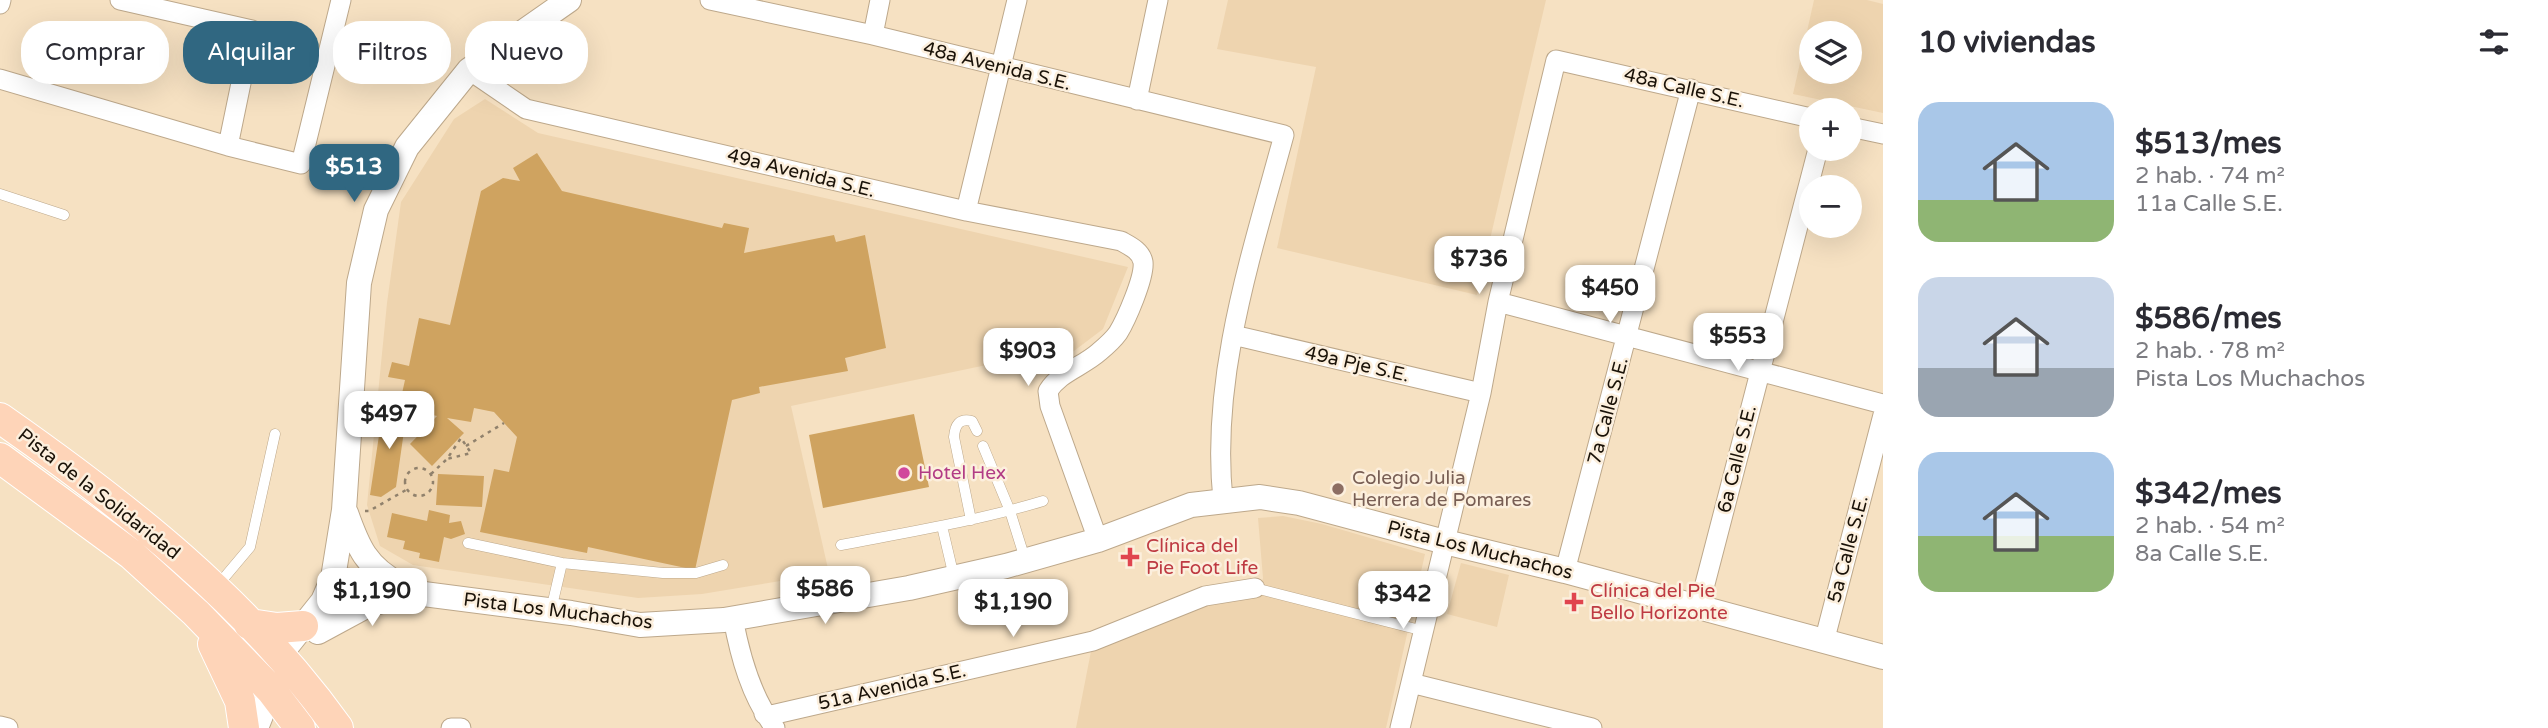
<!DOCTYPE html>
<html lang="es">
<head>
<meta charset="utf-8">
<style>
	body { margin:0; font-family:"Varela Round",sans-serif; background:#f2f2f3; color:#2b2b33; height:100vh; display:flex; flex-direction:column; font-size:26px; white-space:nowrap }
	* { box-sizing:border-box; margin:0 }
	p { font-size:23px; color:#7c7c81 }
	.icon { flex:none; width:38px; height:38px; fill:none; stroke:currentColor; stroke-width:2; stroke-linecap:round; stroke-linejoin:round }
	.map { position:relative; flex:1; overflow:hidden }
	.sheet { display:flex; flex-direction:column; background:#fff; width:665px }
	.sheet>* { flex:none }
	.top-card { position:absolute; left:21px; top:21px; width:665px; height:63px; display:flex; gap:14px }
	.buttons { position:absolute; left:1799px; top:21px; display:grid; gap:14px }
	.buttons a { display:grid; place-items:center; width:63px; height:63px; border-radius:50%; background:#fff; box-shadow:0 7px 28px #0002; font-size:35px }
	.price { position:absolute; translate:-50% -60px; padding:0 16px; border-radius:14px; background:#fff; color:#222; font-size:23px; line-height:46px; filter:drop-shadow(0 2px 4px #0008) }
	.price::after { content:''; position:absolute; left:50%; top:42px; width:21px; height:16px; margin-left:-10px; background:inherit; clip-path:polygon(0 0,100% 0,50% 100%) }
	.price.on { background:#306781; color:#fff }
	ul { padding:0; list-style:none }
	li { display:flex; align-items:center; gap:21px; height:175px; padding:0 35px }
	li span { display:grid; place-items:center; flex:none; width:196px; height:140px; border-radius:21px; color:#555 }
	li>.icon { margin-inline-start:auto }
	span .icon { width:84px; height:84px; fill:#fffc; stroke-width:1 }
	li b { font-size:30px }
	h2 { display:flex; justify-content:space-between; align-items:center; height:84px; padding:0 35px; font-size:30px }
	.pill { padding:0 24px; border-radius:28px; background:#fff; box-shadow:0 7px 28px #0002; font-size:24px; line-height:63px }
	.pill.on { background:#306781; color:#fff }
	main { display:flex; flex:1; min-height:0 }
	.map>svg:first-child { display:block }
	.built { fill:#eed4af; fill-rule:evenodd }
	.building { fill:#cfa360 }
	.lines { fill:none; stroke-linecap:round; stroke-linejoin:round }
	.service-casing { stroke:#bda88b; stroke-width:11 }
	.minor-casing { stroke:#bda88b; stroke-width:21 }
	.tertiary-casing { stroke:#bda88b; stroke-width:26 }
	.primary-casing { stroke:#fff; stroke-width:32 }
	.path { stroke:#90816c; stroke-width:2.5; stroke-dasharray:3.5 5; stroke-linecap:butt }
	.service { stroke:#fff; stroke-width:10 }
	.minor { stroke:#fff; stroke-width:19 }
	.tertiary { stroke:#fff; stroke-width:24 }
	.primary { stroke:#fed4b8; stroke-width:30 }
	.hotel-dot { fill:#d1479c; stroke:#fcefdd; stroke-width:2.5 }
	.education-dot { fill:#8d6e63; stroke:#fcefdd; stroke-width:2.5 }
	.health-dot { fill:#e0444e; stroke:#fcefdd; stroke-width:2.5 }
	.labels { text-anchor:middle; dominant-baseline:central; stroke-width:5; stroke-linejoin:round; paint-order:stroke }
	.street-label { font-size:19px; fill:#1a1208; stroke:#fcefdd }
	.hotel-label { font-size:19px; fill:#b23c85; stroke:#fcefdd; text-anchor:start }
	.education-label { font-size:19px; fill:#785e54; stroke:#fcefdd; text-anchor:start }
	.health-label { font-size:19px; fill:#be3a42; stroke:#fcefdd; text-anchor:start }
</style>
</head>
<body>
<main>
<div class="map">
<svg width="1883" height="728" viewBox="0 0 1883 728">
	<rect width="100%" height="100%" fill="#f6e1c2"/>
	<path class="built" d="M1228,0H1546L1477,295L1277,248L1316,67L1217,49Z
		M1814,0H1867L1883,4V113L1793,94ZM1850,33V72H1811V33Z
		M485,99L538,133L1128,267L1103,329L1070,354L1036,369L1015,359L791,406L829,573L702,594L638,598L413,565L380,546L367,505L387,303L401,202L454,119Z
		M1283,516L1322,524L1425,554L1386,728H1076L1093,641L1260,589L1263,578L1258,518Z
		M1461,563L1509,575L1497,627L1447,614Z"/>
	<path class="building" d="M537,153L562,191L722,228L724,223L749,228L744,253L834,235L836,242L865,235L886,348L845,358L848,371L759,387L760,393L732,400L695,570L588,547L587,553L480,532L494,469L509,472L517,437L494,412L474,408L471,422L447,418L464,433L432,466L410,444L437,416L399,407L405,380L388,377L392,362L409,366L419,318L450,325L481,191L503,178L520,181L513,168Z
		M383,409L411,413L408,431H404L396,487L381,497L370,495Z
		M914,414L929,487L823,508L809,435Z
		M438,474L484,476L482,507L436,505Z
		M429,510L450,515L449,523L461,521L465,534L451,539L444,537L439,562L419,558L420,553L403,549L405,541L387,537L392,513L427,521Z"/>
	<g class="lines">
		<defs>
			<path id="service" d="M0,194L64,215
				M983,446L1010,511L1025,559
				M971,520L954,437C955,425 959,418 972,421L977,431
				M942,526L954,577
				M468,543L562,563L663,573H696L723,565
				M841,545C909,532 977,521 1043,501
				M218,585L250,547L275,434
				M1255,588L1424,631
				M551,610L562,563"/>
			<path id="minor" d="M120,0L252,30L228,146
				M710,0L873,35L1284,135C1252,253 1210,377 1223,500
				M0,4L1,0
				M873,35L880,0
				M469,70L526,109L966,211L1121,241C1130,246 1141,251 1143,262C1145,277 1126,320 1118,333C1113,340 1105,347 1099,352C1082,367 1060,372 1048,391L1050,406L1098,540
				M0,79L228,146L301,164L341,0
				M1137,100L1158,0
				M1850,127L1883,134
				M966,211L1017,0
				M1498,302L1883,404
				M1233,335L1481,393
				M1565,571L1691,89
				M1699,607L1818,149
				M733,618C740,656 751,697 775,728
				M1824,642L1883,415
				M1411,683L1592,728
				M764,714L767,716L1093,641L1205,596L1255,588
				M0,726L8,728
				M451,728H461
				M1400,728L1481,393L1498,302L1556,60L1811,118"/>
			<path id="tertiary" d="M346,513C358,547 366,567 400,585
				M333,578L416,593L571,613L640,625L724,620L909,588L1006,566L1098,540L1191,505L1260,497L1299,503L1445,542L1565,571L1883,657
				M318,632L368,605L405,594
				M273,672L279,656L323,601L333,578L344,510L359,283L376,210L407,147L469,70L569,0
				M256,728L271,690L280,677"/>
			<path id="primary" d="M0,418C126,506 248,602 338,728
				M0,458L131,554L196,613L271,690L300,728
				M249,624L277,628L303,626
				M213,644L240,701L244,728"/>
		</defs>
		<use href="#service" class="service-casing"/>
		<use href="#minor" class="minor-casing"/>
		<use href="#tertiary" class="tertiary-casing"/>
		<use href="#primary" class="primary-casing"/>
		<path class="path" d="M466,446L504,423
			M405 482a14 14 0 1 1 28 0a14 14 0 1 1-28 0Z
			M431,474L447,459L461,438L471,453L447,459
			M365,511H369L406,490"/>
		<use href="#service" class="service"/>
		<use href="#minor" class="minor"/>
		<use href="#tertiary" class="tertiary"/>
		<use href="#primary" class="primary"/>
	</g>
	<circle class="hotel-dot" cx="904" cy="473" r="7"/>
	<circle class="education-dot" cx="1338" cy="489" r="7"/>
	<g class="health-dot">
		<path d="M1126.5 546.5h7v7h7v7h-7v7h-7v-7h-7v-7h7z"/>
		<path d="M1570.5 591.5h7v7h7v7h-7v7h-7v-7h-7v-7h7z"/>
	</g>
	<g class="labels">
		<g class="street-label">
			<text transform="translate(997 66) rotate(14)">48a Avenida S.E.</text>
			<text transform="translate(1684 88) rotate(13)">48a Calle S.E.</text>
			<text transform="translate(801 173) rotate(14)">49a Avenida S.E.</text>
			<text transform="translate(1357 364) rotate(13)">49a Pje S.E.</text>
			<text transform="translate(1608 411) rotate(-75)">7a Calle S.E.</text>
			<text transform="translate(1737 459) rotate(-76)">6a Calle S.E.</text>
			<text transform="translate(99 494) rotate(38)">Pista de la Solidaridad</text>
			<text transform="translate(1848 549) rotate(-75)">5a Calle S.E.</text>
			<text transform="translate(1480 550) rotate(14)">Pista Los Muchachos</text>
			<text transform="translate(558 611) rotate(7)">Pista Los Muchachos</text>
			<text transform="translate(892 687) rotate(-13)">51a Avenida S.E.</text>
		</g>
		<g class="hotel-label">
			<text x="918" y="473">Hotel Hex</text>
		</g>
		<g class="education-label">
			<text x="1352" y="478">Colegio Julia<tspan x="1352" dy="22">Herrera de Pomares</tspan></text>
		</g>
		<g class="health-label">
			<text x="1146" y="546">Clínica del<tspan x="1146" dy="22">Pie Foot Life</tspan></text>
			<text x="1590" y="591">Clínica del Pie<tspan x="1590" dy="22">Bello Horizonte</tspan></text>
		</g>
	</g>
</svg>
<div class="buttons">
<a><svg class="icon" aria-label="layers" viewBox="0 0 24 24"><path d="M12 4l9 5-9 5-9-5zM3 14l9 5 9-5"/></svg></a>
<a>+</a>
<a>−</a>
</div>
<b class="price on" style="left:354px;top:204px">$513</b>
<b class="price" style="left:1479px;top:296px">$736</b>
<b class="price" style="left:1610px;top:325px">$450</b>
<b class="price" style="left:1738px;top:373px">$553</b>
<b class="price" style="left:1028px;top:388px">$903</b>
<b class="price" style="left:389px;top:451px">$497</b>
<b class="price" style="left:825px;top:626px">$586</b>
<b class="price" style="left:372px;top:628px">$1,190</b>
<b class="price" style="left:1403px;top:631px">$342</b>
<b class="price" style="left:1013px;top:639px">$1,190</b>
<div class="top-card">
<a class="pill">Comprar</a>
<a class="pill on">Alquilar</a>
<a class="pill">Filtros</a>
<a class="pill">Nuevo</a>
</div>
</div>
<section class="sheet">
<h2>10 viviendas<svg class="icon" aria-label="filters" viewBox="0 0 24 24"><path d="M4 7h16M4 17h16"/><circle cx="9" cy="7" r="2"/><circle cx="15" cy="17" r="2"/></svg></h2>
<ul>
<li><span style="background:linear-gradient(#a9c7e8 70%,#8fb573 0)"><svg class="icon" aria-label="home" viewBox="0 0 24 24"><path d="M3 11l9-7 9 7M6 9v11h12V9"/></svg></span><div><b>$513/mes</b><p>2 hab. · 74 m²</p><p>11a Calle S.E.</p></div></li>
<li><span style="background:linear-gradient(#c9d6e8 65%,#9aa5b1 0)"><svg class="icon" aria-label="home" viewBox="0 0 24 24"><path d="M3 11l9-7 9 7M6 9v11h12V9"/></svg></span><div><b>$586/mes</b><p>2 hab. · 78 m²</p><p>Pista Los Muchachos</p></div></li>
<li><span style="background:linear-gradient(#a9c7e8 60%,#8fb573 0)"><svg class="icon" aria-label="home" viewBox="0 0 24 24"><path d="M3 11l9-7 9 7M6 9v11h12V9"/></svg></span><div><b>$342/mes</b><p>2 hab. · 54 m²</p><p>8a Calle S.E.</p></div></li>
</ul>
</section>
</main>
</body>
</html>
